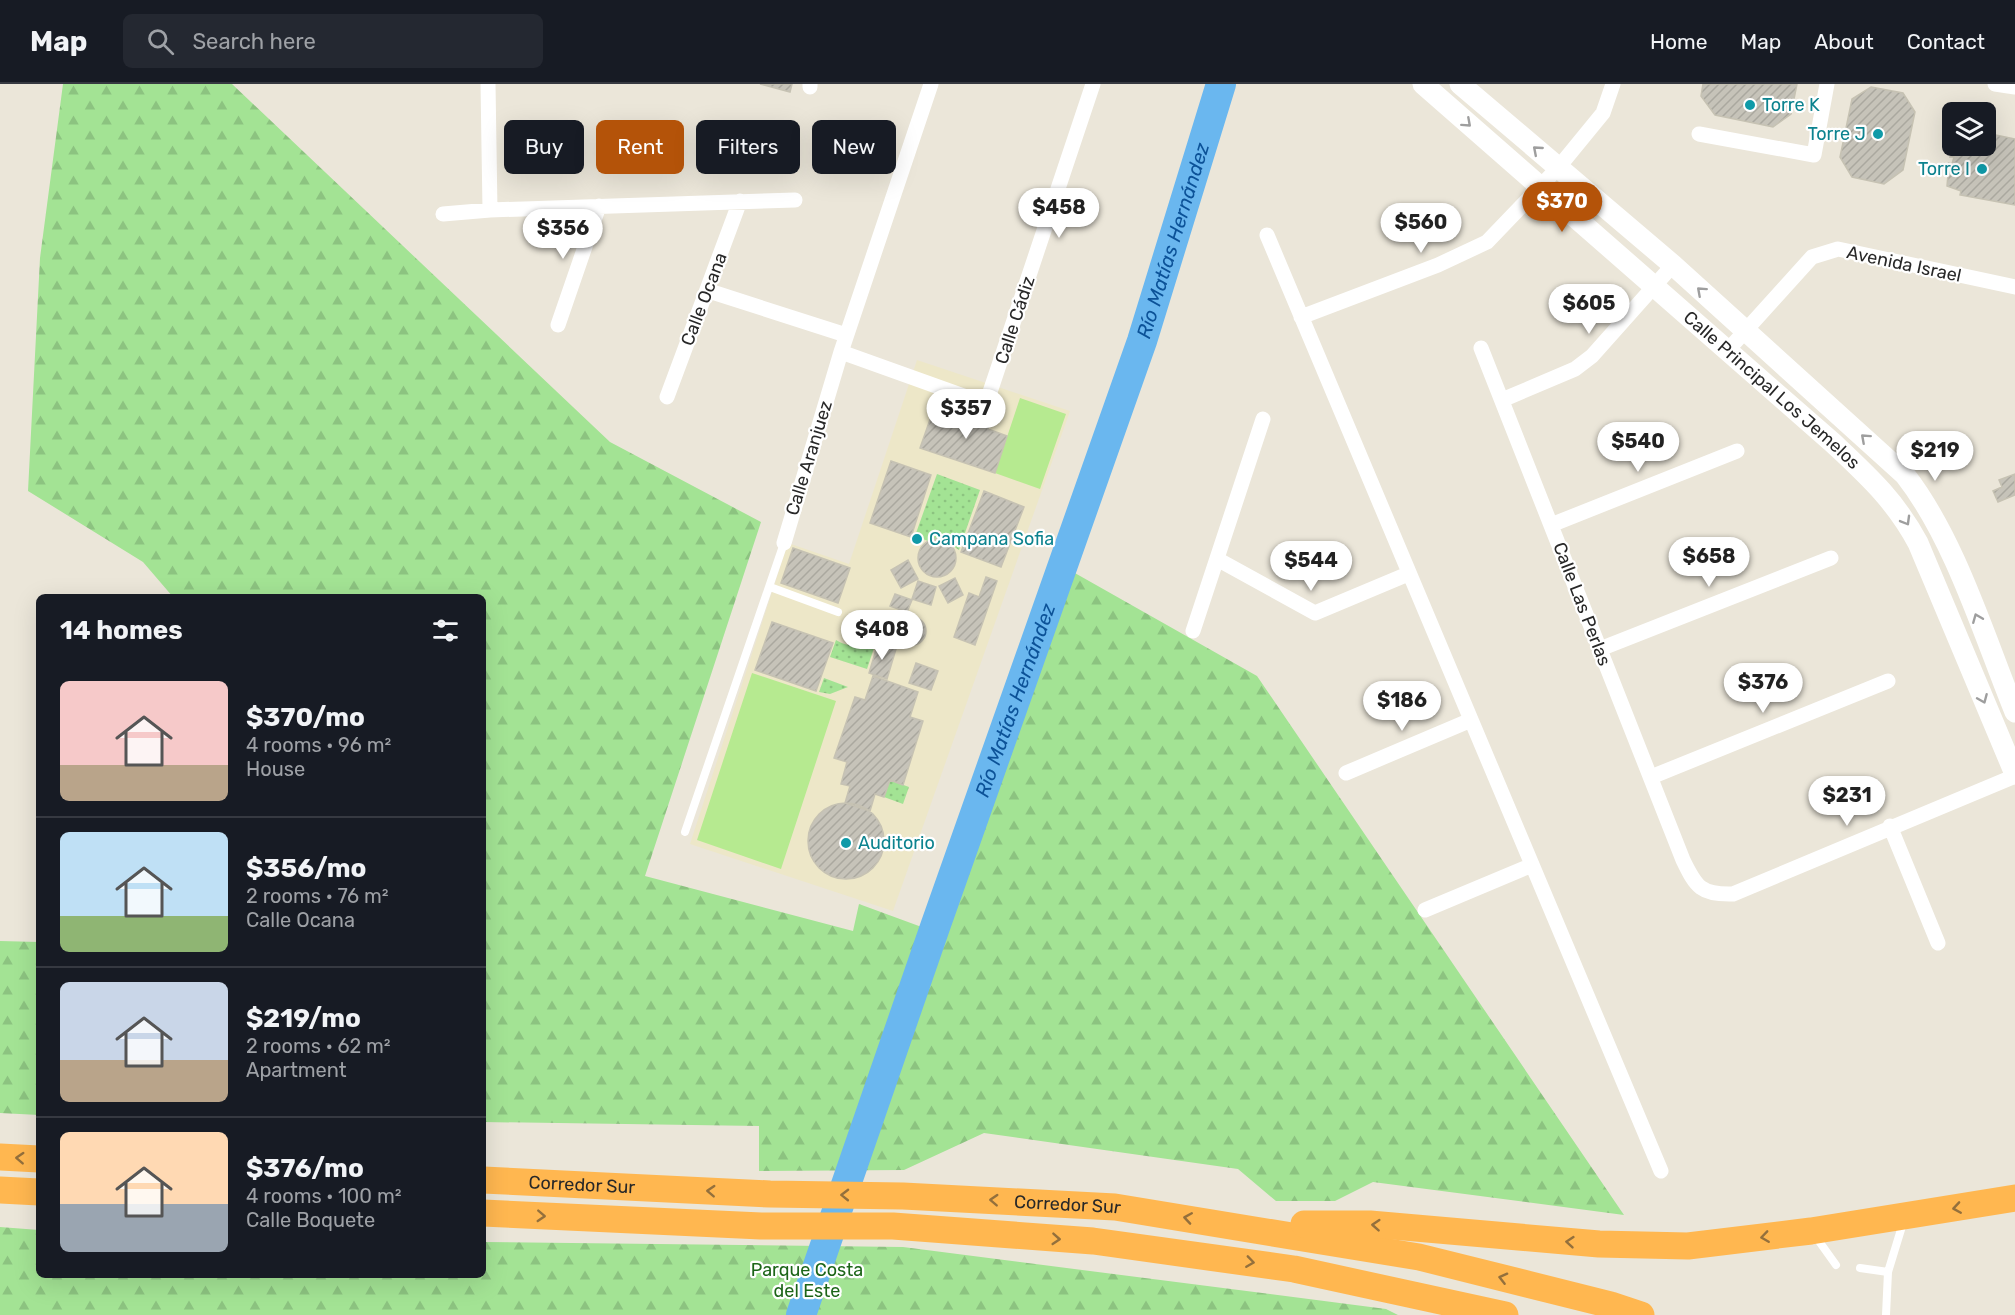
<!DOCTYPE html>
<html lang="en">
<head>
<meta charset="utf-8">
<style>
	body { margin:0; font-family:Rubik,sans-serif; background:#242831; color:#f1f3f6; height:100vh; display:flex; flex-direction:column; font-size:22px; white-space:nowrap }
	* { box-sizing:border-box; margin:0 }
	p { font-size:20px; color:#9ea1a6 }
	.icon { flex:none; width:33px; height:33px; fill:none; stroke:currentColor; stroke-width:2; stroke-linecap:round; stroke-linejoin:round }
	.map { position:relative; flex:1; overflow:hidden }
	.sheet { position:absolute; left:36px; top:510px; width:450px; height:684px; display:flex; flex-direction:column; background:#171b24; border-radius:9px; box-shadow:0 6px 24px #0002 }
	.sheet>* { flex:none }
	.top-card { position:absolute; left:504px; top:36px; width:570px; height:54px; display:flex; gap:12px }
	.tools { position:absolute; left:1942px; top:18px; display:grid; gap:12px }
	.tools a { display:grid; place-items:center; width:54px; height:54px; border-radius:9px; background:#171b24; box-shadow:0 6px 24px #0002; font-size:30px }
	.price { position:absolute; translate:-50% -51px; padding:0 14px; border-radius:21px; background:#fff; color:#222; font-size:20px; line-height:39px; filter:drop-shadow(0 2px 3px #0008) }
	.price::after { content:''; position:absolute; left:50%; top:36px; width:18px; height:14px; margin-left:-9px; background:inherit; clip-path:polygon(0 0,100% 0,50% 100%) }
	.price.current { background:#b45309; color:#fff }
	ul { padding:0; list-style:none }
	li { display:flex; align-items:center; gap:18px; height:150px; padding:0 24px }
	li+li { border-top:2px solid #363941 }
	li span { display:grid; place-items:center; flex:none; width:168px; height:120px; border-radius:9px; color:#555 }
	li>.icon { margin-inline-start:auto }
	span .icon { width:72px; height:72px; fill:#fffc; stroke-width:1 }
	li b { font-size:26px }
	h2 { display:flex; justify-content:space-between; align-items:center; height:72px; padding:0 24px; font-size:26px }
	.tag { padding:0 21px; border-radius:9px; background:#171b24; box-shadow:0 6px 24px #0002; font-size:21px; line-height:54px }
	.tag.current { background:#b45309; color:#fff }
	header { display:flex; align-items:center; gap:36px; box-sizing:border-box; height:84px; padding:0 30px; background:#171b24; border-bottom:2px solid #363941 }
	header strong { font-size:28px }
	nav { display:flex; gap:33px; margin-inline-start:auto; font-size:21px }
	.search { width:420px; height:54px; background:#242831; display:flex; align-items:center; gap:15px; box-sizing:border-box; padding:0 21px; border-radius:9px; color:#9ea1a6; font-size:22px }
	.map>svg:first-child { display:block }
	.education { fill:#ede7c8 }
	.forest { fill:url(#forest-firs) }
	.park { fill:url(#park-dots) }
	.pitch { fill:#b6ea90 }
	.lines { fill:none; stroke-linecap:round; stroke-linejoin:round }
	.river { stroke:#6ab7ef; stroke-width:30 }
	.building { fill:url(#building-hatch); stroke:#c6c2b3; stroke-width:1.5 }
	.service { stroke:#fff; stroke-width:8 }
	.minor { stroke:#fff; stroke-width:15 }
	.secondary { stroke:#fff; stroke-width:21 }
	.motorway { stroke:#ffb750; stroke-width:27 }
	.oneway { stroke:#9e9e9e }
	.oneway2 { stroke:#94703c }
	.culture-dot { fill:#0f9aa8; stroke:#fff; stroke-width:2 }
	.labels { text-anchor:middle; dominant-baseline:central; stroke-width:4.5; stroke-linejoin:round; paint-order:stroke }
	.culture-label { font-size:18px; fill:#0d838f; stroke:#fff; text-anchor:start }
	.street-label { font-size:18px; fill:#282828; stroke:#fff }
	.park-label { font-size:18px; fill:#1c6518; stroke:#fff }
	.water-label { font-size:20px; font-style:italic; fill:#0c5298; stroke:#fff }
</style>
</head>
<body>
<header>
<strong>Map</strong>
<div class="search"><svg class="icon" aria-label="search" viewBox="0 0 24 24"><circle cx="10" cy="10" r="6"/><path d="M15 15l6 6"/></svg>Search here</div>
<nav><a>Home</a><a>Map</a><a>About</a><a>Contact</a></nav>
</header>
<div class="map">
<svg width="2015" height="1231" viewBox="0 0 2015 1231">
	<defs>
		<pattern id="forest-firs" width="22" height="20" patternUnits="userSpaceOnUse" patternTransform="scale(1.5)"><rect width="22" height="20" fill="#a3e394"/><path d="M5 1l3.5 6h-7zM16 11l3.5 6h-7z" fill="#8cc380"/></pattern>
		<pattern id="park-dots" width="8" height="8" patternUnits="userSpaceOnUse" patternTransform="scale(1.5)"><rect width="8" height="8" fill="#a3e394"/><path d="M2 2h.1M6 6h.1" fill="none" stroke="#8cc380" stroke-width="1.8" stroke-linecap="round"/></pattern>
		<pattern id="building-hatch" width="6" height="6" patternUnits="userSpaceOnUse" patternTransform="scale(1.5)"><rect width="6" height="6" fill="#c6c3b9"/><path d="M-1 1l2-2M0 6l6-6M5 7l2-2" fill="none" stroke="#aaa89f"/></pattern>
	</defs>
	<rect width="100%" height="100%" fill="#ebe6d9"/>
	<path class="education" d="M917,276L1070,327L893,827L690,760L788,459L849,480Z"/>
	<path class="forest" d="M63,0H232L610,358L761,438L645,792L853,847L859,820L938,849L1066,484L1257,592L1624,1131L1373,1098L1335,1117H1276L1238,1085L984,1049L904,1086L759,1087V1042L483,1038V513H173L143,478L28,407L40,174Z
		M0,857L39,858V1031L0,1029Z
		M0,1143L39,1146V1191H483V1158L903,1163L1386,1225L1398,1231H0Z"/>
	<path class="park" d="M937,390L980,406L959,466L943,455L928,457L915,452Z
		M871,550L878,552L867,585L830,573L836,556C851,565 858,561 871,550Z
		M824,594L848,603L830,610L819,608Z
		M890,696L909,703L903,720L884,713Z"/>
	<path class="pitch" d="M1020,314L1066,330L1040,405L995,389Z
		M752,589L836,617L781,785L697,756Z"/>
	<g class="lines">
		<path class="river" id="s1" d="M801,1231L935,843L1142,257L1221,0"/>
	</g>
	<path class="building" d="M760,0H792L790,8Z
		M1703,0H1797L1791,30L1773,43L1715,31L1701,12Z
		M1871,3L1903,9L1915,28L1903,86L1884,100L1852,93L1840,73L1852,15Z
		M1986,49L2015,55V121L1960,111L1961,107L1947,102L1949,79L1952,80L1954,73H1950L1953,62H1986Z
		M981,321L994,326L988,345L1007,352L995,389L920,364L933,327L974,341Z
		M891,377L931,391L911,453L870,439Z
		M2015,390V411L1998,418L1993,407L2002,403L1999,396Z
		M984,407L1024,423L1001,483L961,468Z
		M918 474a19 19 0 1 1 38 0a19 19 0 1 1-38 0Z
		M793,464L850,484L838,519L781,499Z
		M908,476L918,495L901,504L891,486Z
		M986,493L997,497L975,561L954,553L969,509L979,513Z
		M955,494L963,511L948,519L939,502Z
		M918,497L936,503L931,521L912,515Z
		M895,510L912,516L907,528L890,522Z
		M898 547a14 14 0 1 1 28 0a14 14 0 1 1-28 0Z
		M772,538L833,559L816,607L755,586Z
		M878,559L896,565L887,595L869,589Z
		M916,579L938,587L931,606L909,599Z
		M873,592L918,608L910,633L923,637L903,701L890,696L884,713L875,710L870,727L845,719L850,702L841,700L847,678L834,674L855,613L865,616Z
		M808 757a38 38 0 1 1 76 0a38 38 0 1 1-76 0Z"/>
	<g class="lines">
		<path class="service" d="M770,503L838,528
			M685,748L784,459
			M1816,1153L1836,1181
			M1860,1184L1888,1188
			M1886,1231L1888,1188L1903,1139"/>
		<path class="minor" d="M488,0L490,126
			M1995,0L2015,3
			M810,3V0
			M1699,50L1814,71L1827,0
			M443,130L490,126L795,116
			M1267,151L1661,1087
			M709,207L846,251
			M1301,233L1438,181L1487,158L1558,84L1603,29L1613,0
			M558,241L599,122
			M1481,264L1683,776C1696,803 1701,811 1733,810L2015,692
			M1728,266L1812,173L1838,165L2015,203
			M841,268L975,316H983L989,311L1093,0
			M667,313L740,117
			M1502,316L1575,285L1592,272L1673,181
			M1551,441L1737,367
			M784,459L841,268L931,0
			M1217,475L1315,529L1408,490
			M1193,547L1263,335
			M1600,565L1831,474
			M1346,689L1471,636
			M1651,693L1888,597
			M1890,742L1938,859
			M1425,826L1532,781"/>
		<g class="secondary">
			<path id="s2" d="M1423,0L1833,359C1867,391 1895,416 1918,459L2015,690"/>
			<path d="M1460,0L1673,181L1905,391C1955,455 1984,552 2015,628"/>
		</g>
		<g class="motorway">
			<path d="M0,1073L39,1075"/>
			<path id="s3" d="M483,1096L770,1110L903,1112L1115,1123L1419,1173L1611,1221L1641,1231"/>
			<path d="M0,1106L39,1108"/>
			<path d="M483,1129L761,1142H893L1093,1157L1294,1185L1505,1231"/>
			<path d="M1304,1140H1370L1599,1160L1688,1162L1811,1147L2015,1114"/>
		</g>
	</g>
	<defs><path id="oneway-chevron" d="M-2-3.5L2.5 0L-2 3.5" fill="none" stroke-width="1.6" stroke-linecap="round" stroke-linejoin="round" transform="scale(1.5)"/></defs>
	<g class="oneway">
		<use href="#oneway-chevron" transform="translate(1467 39) rotate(42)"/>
		<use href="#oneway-chevron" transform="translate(1537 66) rotate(-139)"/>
		<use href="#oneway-chevron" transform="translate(1701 207) rotate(-138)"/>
		<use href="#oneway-chevron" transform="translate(1865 354) rotate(-138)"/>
		<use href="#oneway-chevron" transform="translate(1906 437) rotate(60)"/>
		<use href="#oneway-chevron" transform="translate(1977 534) rotate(-112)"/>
		<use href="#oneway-chevron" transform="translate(1983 615) rotate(67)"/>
	</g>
	<g class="oneway2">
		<use href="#oneway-chevron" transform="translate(20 1074) rotate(-177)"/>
		<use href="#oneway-chevron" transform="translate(711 1107) rotate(-177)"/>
		<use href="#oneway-chevron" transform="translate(845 1111) rotate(-179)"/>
		<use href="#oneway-chevron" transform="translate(994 1116) rotate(-177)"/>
		<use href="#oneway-chevron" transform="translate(1957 1124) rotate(171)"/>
		<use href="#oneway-chevron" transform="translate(541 1132) rotate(3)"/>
		<use href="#oneway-chevron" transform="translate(1188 1134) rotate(-171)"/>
		<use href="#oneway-chevron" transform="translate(1376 1141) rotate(-176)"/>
		<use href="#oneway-chevron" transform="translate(1765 1153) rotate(172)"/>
		<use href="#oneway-chevron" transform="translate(1056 1155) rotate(4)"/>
		<use href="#oneway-chevron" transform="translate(1570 1158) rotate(-175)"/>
		<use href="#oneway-chevron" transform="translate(1250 1178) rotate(8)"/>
		<use href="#oneway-chevron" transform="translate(1503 1194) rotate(-166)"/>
	</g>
	<g class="culture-dot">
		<circle cx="1750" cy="21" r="6"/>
		<circle cx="1878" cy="50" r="6"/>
		<circle cx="1982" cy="85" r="6"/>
		<circle cx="917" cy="455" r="6"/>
		<circle cx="846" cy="759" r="6"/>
	</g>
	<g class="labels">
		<g class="culture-label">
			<text x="1762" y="21">Torre K</text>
			<text x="1866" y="50" text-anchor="end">Torre J</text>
			<text x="1970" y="85" text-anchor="end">Torre I</text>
			<text x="929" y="455">Campana Sofia</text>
			<text x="858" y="759">Auditorio</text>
		</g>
		<g class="street-label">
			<text transform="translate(1904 180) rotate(12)">Avenida Israel</text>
			<text transform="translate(704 215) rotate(-69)">Calle Ocana</text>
			<text transform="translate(1015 236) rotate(-72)">Calle Cádiz</text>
			<text stroke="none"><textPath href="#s2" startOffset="464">Calle Principal Los Jemelos</textPath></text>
			<text transform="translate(809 374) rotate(-73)">Calle Aranjuez</text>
			<text transform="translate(1582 520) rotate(69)">Calle Las Perlas</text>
			<text stroke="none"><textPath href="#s3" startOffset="99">Corredor Sur</textPath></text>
			<text stroke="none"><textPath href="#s3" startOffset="585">Corredor Sur</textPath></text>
		</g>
		<g class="park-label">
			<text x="807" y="1186">Parque Costa<tspan x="807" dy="21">del Este</tspan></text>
		</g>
		<g class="water-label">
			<text stroke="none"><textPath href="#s1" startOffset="1137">Río Matías Hernández</textPath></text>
			<text stroke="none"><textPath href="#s1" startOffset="651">Río Matías Hernández</textPath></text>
		</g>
	</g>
</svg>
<div class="tools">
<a><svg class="icon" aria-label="layers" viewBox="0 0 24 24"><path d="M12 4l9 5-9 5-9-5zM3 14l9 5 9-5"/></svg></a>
</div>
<b class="price current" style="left:1562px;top:149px">$370</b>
<b class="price" style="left:1059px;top:155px">$458</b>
<b class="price" style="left:1421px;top:170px">$560</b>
<b class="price" style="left:563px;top:176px">$356</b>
<b class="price" style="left:1589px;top:251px">$605</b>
<b class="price" style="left:966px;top:356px">$357</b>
<b class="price" style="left:1638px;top:389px">$540</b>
<b class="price" style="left:1935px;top:398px">$219</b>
<b class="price" style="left:1709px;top:504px">$658</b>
<b class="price" style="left:1311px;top:508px">$544</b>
<b class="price" style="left:882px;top:577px">$408</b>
<b class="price" style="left:1763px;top:630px">$376</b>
<b class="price" style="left:1402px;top:648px">$186</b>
<b class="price" style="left:1847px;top:743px">$231</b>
<div class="top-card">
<a class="tag">Buy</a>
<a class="tag current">Rent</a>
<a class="tag">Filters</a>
<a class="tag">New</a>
</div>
<section class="sheet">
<h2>14 homes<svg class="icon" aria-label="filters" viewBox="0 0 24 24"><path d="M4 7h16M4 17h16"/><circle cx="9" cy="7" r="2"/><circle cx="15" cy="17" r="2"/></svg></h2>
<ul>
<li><span style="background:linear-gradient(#f6c9c9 70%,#b9a48a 0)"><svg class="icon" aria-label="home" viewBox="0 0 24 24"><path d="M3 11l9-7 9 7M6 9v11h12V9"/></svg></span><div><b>$370/mo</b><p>4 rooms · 96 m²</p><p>House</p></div></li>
<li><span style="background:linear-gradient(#bfe0f5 70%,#8fb573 0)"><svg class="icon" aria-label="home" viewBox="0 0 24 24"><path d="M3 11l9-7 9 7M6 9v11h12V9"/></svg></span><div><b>$356/mo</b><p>2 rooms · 76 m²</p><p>Calle Ocana</p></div></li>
<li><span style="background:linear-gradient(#c9d6e8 65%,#b9a48a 0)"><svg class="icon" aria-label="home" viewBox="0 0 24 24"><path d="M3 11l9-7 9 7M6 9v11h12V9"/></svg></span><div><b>$219/mo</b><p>2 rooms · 62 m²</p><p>Apartment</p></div></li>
<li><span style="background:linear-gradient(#ffd9b3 60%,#9aa5b1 0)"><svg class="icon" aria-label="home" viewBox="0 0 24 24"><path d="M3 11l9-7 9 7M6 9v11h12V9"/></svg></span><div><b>$376/mo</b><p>4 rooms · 100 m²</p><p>Calle Boquete</p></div></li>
</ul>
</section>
</div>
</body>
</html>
